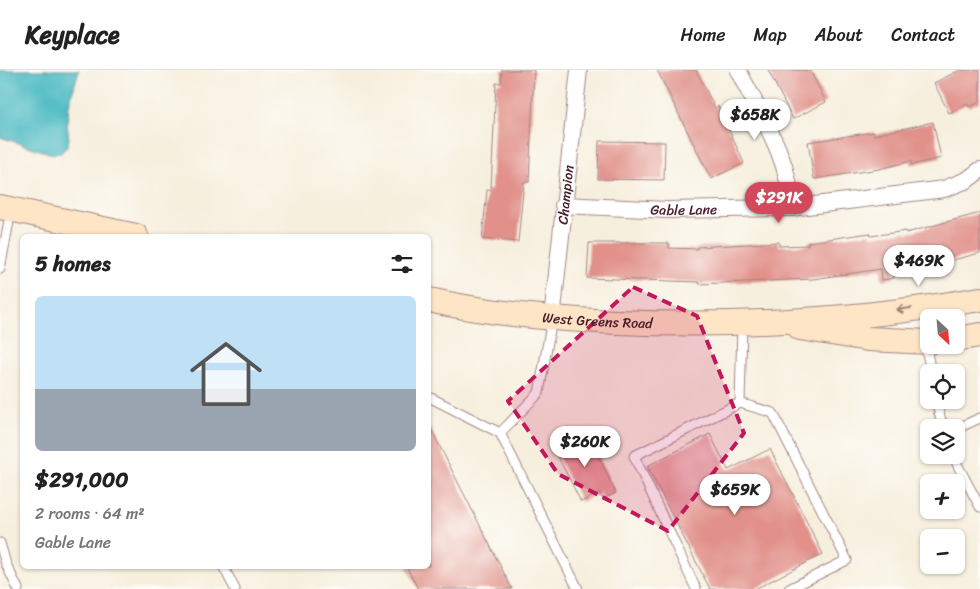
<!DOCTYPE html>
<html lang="en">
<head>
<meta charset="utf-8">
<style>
	body { margin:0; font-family:Sriracha,sans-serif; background:#f2f2f2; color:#222; height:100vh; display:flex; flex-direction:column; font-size:19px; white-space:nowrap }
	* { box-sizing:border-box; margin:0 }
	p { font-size:16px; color:#767676 }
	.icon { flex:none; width:28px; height:28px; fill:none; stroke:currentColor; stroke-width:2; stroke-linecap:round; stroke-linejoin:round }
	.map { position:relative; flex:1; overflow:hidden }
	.details { position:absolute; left:20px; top:164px; width:411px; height:335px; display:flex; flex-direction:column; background:#fff; border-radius:8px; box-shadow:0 1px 4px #0004 }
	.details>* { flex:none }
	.needle { width:32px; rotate:154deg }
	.tools { position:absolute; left:920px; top:239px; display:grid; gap:10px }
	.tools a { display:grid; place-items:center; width:45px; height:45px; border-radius:8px; background:#fff; box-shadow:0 1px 4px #0004; font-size:25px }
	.price { position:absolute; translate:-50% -42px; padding:0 11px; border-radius:18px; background:#fff; color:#222; font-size:16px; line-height:32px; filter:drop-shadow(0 1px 2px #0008) }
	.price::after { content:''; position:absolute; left:50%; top:30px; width:15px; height:11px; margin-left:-8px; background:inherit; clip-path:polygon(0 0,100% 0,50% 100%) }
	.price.active { background:#d1495b; color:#fff }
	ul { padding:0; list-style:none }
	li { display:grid; align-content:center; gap:10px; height:265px; padding:0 15px }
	li span { display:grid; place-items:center; height:155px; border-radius:8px; color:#555 }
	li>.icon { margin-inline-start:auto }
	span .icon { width:90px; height:90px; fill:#fffc; stroke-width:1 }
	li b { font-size:21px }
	h2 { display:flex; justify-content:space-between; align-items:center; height:60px; padding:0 15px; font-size:21px }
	header { display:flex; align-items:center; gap:30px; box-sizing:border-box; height:70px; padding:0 25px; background:#fff; border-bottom:1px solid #e0e0e0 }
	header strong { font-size:24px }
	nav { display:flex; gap:28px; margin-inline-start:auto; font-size:18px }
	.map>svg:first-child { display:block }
	.water { fill:#4ab9c2; stroke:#4a6c76 }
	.building { fill:#e1918a }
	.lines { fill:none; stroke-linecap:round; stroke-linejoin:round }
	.lane-casing { stroke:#a08784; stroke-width:11 }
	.street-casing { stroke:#a08784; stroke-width:18 }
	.secondary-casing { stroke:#a08784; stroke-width:26 }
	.lane { stroke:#fff; stroke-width:9 }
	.street { stroke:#fff; stroke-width:16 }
	.secondary { stroke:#fde5c5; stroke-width:24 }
	.oneway { stroke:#a48278 }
	.marked { fill:#c2185b; fill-opacity:0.2; stroke:#c2185b; stroke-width:4; stroke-dasharray:10 6; stroke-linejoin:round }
	.labels { text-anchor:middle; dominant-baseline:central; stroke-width:4; stroke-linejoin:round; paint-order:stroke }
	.street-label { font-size:14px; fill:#4a1f2b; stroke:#fdfcf7 }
</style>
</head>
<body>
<header>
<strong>Keyplace</strong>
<nav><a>Home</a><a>Map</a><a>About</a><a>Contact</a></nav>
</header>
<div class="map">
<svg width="980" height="519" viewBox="0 0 980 519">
	<rect width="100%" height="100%" fill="#fdfcf7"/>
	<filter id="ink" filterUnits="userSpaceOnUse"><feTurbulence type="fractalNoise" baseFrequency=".02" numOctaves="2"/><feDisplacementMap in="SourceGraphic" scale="10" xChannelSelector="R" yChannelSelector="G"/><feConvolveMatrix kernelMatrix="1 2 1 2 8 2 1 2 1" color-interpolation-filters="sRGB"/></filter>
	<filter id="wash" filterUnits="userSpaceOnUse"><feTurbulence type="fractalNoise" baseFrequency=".0096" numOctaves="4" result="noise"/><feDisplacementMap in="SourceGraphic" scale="20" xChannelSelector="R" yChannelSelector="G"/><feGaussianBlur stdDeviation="1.12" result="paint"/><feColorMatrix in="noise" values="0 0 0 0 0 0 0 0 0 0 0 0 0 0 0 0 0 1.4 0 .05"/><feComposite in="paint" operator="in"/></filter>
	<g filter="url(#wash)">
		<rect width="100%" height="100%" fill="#f7efde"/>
		<path class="water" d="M0,0H79L69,35L67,53L69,69L67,77L61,83L52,84L0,67Z"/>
		<g id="blocks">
			<path class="building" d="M502,0H534L529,112H524L518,172L482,169L487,120H491L496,13H501Z
				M657,0H696L715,38L718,36L744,93L711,109Z
				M768,0H810L826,32L793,49Z
				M960,0H980V32L969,37L967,34L949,43L934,13Z
				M933,52L941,88L911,95V91L879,99L814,109L808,72L874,62V65Z
				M599,71L665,72L664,110L598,109Z
				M980,143V183L926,197L925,194L893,199L894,208L882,210L881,199L813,209L699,214V212L587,208L589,173H669V178L697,179V177L779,172V176L808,175V172L870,163L871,166L906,161V163Z
				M429,355L512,519H418L406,496H429Z
				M587,362L616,423L603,429L600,423L581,432L554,379Z
				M710,364L728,400L770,379L823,484L755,519H710L647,396Z"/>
		</g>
	</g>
	<g filter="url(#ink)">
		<use href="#blocks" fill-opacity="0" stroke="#a08784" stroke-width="1"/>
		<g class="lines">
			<defs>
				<path id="lane" d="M0,199L11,141
					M925,273L931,302
					M429,327L500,363L578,519
					M936,330L941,351L949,358
					M740,333L742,254
					M956,359L980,348
					M500,363L539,323L552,249
					M955,385L957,394L980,437
					M0,473L6,494L18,519
					M223,496L235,519
					M696,519L634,386L740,333L773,343L847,490L789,519"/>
				<g id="street">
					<path d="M738,0C759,43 791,89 791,138"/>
					<path id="s1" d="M563,135L667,140L791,138L944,119L967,110L980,100"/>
					<path id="s2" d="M552,249L579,0"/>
				</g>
				<g id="secondary">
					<path d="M0,137L136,166"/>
					<path id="s3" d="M429,230C491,244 554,249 617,252C738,257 860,250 980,229"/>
					<path d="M800,258L868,269L929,272"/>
					<path d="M956,269L980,265"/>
				</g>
			</defs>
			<use href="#lane" class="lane-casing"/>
			<use href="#street" class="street-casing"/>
			<use href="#secondary" class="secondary-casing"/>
			<use href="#lane" class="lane"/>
			<use href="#street" class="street"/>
			<use href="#secondary" class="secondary"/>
		</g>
		<defs><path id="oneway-shaft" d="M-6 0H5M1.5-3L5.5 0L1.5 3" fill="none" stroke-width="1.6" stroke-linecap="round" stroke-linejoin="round" transform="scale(1.25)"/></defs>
		<use class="oneway" href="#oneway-shaft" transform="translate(904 239) rotate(173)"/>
	</g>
	<path class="marked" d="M633,217L697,246L744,363L668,461L558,404L508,331Z"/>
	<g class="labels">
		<g class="street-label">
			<text stroke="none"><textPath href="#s2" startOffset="125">Champion</textPath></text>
			<text stroke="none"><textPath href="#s1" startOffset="121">Gable Lane</textPath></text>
			<text stroke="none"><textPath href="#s3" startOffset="170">West Greens Road</textPath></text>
		</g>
	</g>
</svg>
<div class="tools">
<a><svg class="needle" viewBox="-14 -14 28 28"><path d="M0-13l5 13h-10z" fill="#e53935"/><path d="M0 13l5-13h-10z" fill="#767676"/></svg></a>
<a><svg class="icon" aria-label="locate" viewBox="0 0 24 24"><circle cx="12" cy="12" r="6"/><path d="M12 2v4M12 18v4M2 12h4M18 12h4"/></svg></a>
<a><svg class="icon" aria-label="layers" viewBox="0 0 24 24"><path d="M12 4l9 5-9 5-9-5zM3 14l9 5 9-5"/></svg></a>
<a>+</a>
<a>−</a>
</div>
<b class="price" style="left:755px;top:71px">$658K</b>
<b class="price active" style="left:779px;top:154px">$291K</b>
<b class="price" style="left:919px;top:217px">$469K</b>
<b class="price" style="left:585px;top:398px">$260K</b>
<b class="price" style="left:735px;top:446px">$659K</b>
<section class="details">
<h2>5 homes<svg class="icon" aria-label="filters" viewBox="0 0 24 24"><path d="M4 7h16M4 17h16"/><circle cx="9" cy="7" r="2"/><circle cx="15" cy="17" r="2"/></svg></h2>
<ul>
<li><span style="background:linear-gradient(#bfe0f5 60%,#9aa5b1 0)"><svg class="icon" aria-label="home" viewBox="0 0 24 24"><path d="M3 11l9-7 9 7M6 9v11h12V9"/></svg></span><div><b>$291,000</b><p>2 rooms · 64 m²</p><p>Gable Lane</p></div></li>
</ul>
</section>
</div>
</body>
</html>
